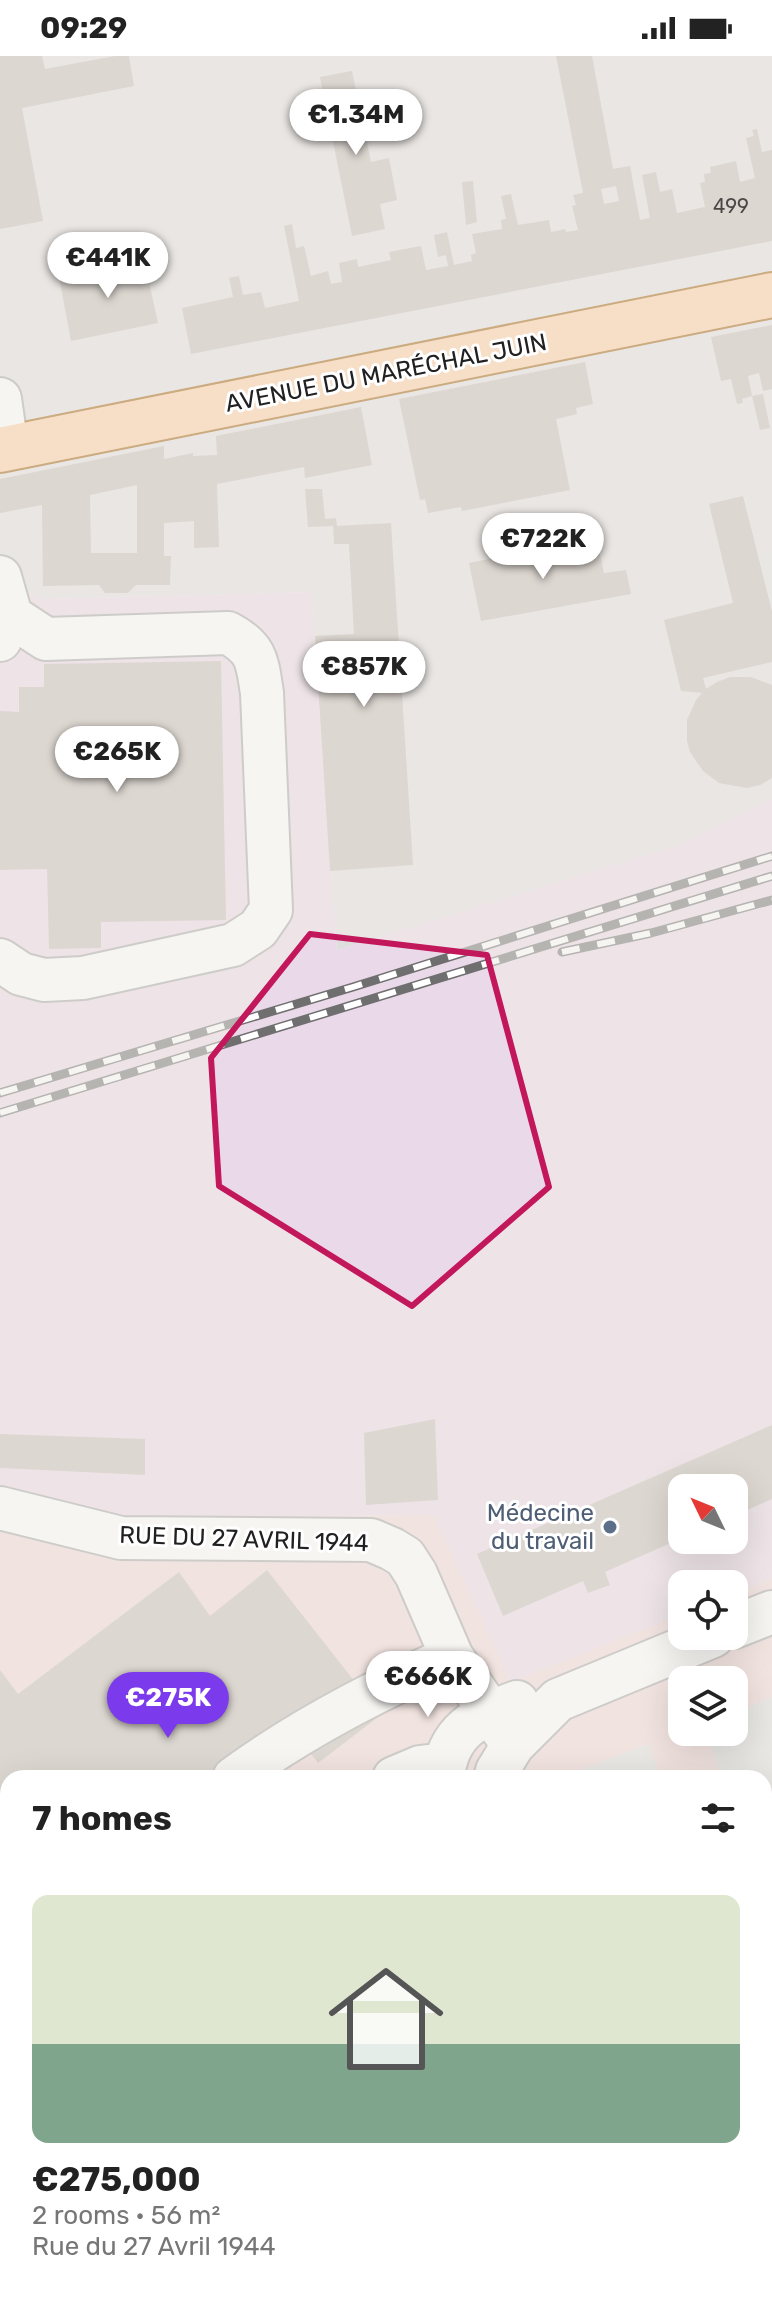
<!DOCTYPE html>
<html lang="en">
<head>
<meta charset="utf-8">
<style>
	body { margin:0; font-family:Rubik,sans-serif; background:#f6f6f6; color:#222; height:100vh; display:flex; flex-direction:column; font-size:30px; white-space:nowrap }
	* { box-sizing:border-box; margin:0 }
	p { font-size:26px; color:#767676 }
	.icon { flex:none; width:44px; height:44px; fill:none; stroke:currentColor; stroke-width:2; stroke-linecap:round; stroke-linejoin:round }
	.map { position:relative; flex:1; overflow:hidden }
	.side { position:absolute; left:0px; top:1714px; width:772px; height:538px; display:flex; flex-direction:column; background:#fff; border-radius:24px 24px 0 0; box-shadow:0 8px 32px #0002 }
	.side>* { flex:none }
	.needle { width:52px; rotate:313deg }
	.tools { position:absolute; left:668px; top:1418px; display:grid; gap:16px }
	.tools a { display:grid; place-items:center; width:80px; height:80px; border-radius:16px; background:#fff; box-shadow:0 8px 32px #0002; font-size:40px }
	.price { position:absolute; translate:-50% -68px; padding:0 18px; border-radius:28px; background:#fff; color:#222; font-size:26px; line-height:52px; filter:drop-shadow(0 2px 4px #0008) }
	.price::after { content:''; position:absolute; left:50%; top:48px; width:24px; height:18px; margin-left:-12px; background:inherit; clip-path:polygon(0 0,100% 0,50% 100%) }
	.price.active { background:#7c3aed; color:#fff }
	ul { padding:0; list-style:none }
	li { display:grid; align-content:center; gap:16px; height:424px; padding:0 32px }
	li+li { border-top:2px solid #e0e0e0 }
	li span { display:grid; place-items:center; height:248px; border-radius:16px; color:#555 }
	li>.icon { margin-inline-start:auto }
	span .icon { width:144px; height:144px; fill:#fffc; stroke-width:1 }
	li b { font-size:34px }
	h2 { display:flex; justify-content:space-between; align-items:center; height:96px; padding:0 32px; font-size:34px }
	.status { display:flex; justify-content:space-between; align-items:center; height:56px; padding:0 40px; background:#fff; direction:ltr }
	.status svg { height:22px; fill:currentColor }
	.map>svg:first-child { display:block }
	.residential { fill:#dfdede }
	.commercial { fill:#f2d7d8; fill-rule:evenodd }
	.industrial { fill:#ead9e9; fill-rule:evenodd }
	.parking { fill:#e1e1e1 }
	.plaza { fill:#dcdde7 }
	.building { fill:#c6bcb7; fill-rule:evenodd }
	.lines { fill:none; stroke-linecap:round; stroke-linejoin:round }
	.minor-casing { stroke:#a5a5a5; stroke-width:46 }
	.major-casing { stroke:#9e5b00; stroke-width:48 }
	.path { stroke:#fb706f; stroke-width:5; stroke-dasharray:4 4; stroke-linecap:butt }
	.minor { stroke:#fff; stroke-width:42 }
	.major { stroke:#fdcda1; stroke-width:44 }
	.rail-casing { stroke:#6f6f6f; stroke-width:9 }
	.rail { stroke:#fff; stroke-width:6; stroke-dasharray:18; stroke-linecap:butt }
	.marked { fill:none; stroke:#c2185b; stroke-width:6; stroke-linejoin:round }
	.service-dot { fill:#5c6f8a; stroke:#fff; stroke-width:3 }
	.labels { text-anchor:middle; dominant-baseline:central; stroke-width:6; stroke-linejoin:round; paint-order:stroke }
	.number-label { font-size:20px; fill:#4a4846 }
	.street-label { font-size:24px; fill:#212121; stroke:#fff }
	.service-label { font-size:24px; fill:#4e5e75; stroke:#fff; text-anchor:end }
</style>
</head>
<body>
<div class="status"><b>09:29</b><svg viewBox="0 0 49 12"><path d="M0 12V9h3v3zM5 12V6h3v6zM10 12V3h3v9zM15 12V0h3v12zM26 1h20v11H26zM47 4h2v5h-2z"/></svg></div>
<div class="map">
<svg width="772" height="2251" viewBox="0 0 772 2251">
	<rect width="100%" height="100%" fill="#f1ede7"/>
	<path class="residential" d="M0,0H772V493L759,503L772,555V743L682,788L337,894L311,536L40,543L0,524Z"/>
	<path class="commercial" d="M0,1430L117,1462L435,1459L511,1626L682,1558V1580H734V1538L772,1523V2251H0ZM682,1624H734V1676H682ZM8,1722H764V2244H8Z"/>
	<path class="industrial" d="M0,524L41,543L311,536L337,894L682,788L772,743V1523L734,1538V1528H682V1558L511,1626L434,1459L117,1462L0,1430ZM682,1432H734V1484H682Z"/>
	<path class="parking" d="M772,493V555L759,503Z
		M772,1641V2209L766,2211L764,2205V1722H722L704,1676H734V1656Z
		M648,1688L661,1722H581L578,1715Z"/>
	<path class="plaza" d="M311,2244H432L434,2251H311Z"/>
	<path class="building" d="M0,0H42L45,13L115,0H129L134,30L22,52L43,165L0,173Z
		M556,0H592L613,113L630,110L640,164L650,162L642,119L656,116L660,136L672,133L677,157L705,151L700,127L705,126L704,118L711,117L710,111L736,105L740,126L755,122L746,82L754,80L752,74L757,73L762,96L772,94V185L191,298L182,252L233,241L229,222L239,220L243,239L261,236L265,252L299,245L284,170L292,168L296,192L304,190L311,220L328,215L331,228L342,226L339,207L357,203L358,211L391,204L389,196L421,190L426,214L448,210L446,199L438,201L434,179L447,176L454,209L472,205L471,199L476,197L472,178L502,173L501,164L506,163L501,140L511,138L518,169L549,164L551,176L565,173L566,176L578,174L572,150L576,149L573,139L583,137ZM616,130L619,145L604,148L601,133Z
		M352,15L371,106L389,102L397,144L380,148L385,173L352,180L320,21Z
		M473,125L477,166L466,169L462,126Z
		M144,203L158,267L71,285L59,221Z
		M772,269V333L763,335L759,317L748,320L752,340L742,343L743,347L737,348L731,323L721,325L711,281Z
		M585,306L593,348L576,352L577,358L556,363L570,434L462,455L461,451L428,457L425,443L420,444L399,343Z
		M763,338L770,372L760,374L752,340Z
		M361,351L372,409L305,422L304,411L217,428L219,491L194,492V465L164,467V500H171L170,529H136L128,537H105L99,529L43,530L42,449L0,457V423L164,390V403L193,397V400L217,399L216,380ZM137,429V497H91L90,439Z
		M305,433H322L325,463L336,462L337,470L391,467L413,809L330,815L315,580L354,578L349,488H334L333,470L308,471Z
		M743,440L772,555V606L703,622L706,633L717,626L730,621H751L772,629V722L760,729L747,732L719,727L703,715L690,696L687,685V664L696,644L702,637L681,635L664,564L733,547L709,448Z
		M579,485L583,497L599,494L604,517L626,514L631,538L481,565L469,507Z
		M221,605L226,864L101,866V892L49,893L47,813L0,814V655L19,656V631H44V608Z
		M435,1363L438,1444L366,1449L364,1377Z
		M772,1369V1443L734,1460V1432H682V1482L605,1516L610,1529L588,1537L583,1525L503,1560L477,1498Z
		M0,1378L145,1383V1419L0,1412Z
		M267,1514L381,1659L318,1707L284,1663L204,1722H8V2244H311V2251H0V1614L18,1638L179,1516L210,1560Z"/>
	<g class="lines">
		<defs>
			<path id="minor" d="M0,343L7,392
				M0,521L11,560L0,584
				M0,904L21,918L44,924L83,922L233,889L258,873L271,854L262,637C257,606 258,593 228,577L46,583L11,560
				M0,1452L121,1482L371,1484L392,1493L405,1501L416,1518L452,1601L513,1689
				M734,1571L772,1556
				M234,1722C301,1673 376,1634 452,1601
				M394,1722L420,1711L444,1708
				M443,1722C447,1674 477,1661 517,1646
				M495,1722L497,1715L513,1689L558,1644L713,1580
				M591,2244L593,2251
				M634,2244L636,2251
				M681,2244L683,2251"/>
			<path id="major" d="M0,394L772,239"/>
		</defs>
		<use href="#minor" class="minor-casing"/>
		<use href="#major" class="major-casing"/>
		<path class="path" d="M764,2153L772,2150"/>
		<use href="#minor" class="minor"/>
		<use href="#major" class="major"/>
		<defs>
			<path id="rail" d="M562,896L651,877L772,844
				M0,1037L353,931L772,800
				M0,1057L772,820"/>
		</defs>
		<use href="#rail" class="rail-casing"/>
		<use href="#rail" class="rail"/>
	</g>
	<path d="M0 0H772V2251H0ZM310,878L487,899L549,1131L412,1250L219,1130L211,1002Z" fill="#f1ede7" fill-opacity=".55" fill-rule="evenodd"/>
	<path class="marked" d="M310,878L487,899L549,1131L412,1250L219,1130L211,1002Z"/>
	<circle class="service-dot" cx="610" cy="1471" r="8"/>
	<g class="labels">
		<g class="number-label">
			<text x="731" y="150">499</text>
		</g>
		<g class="street-label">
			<text transform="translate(386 317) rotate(-11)">AVENUE DU MARÉCHAL JUIN</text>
			<text transform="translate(244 1483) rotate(2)">RUE DU 27 AVRIL 1944</text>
		</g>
		<g class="service-label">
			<text x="594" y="1457">Médecine<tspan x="594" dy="28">du travail</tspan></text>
		</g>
	</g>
</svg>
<div class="tools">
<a><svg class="needle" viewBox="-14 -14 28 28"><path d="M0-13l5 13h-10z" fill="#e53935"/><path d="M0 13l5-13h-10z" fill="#767676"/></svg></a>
<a><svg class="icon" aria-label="locate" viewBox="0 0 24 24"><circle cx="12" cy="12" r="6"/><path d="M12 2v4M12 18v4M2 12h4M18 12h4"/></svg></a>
<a><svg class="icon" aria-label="layers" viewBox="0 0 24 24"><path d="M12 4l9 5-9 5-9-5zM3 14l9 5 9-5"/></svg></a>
</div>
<b class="price" style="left:356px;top:101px">€1.34M</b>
<b class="price" style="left:108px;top:244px">€441K</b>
<b class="price" style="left:543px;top:525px">€722K</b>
<b class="price" style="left:364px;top:653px">€857K</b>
<b class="price" style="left:117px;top:738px">€265K</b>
<b class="price" style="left:428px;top:1663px">€666K</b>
<b class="price active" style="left:168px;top:1684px">€275K</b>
<section class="side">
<h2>7 homes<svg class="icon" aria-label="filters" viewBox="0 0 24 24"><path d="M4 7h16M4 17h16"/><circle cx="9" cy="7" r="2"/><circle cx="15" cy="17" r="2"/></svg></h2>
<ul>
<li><span style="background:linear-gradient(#dfe7d0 60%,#7fa58c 0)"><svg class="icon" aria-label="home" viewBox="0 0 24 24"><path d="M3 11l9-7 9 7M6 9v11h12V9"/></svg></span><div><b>€275,000</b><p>2 rooms · 56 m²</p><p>Rue du 27 Avril 1944</p></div></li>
</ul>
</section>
</div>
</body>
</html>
